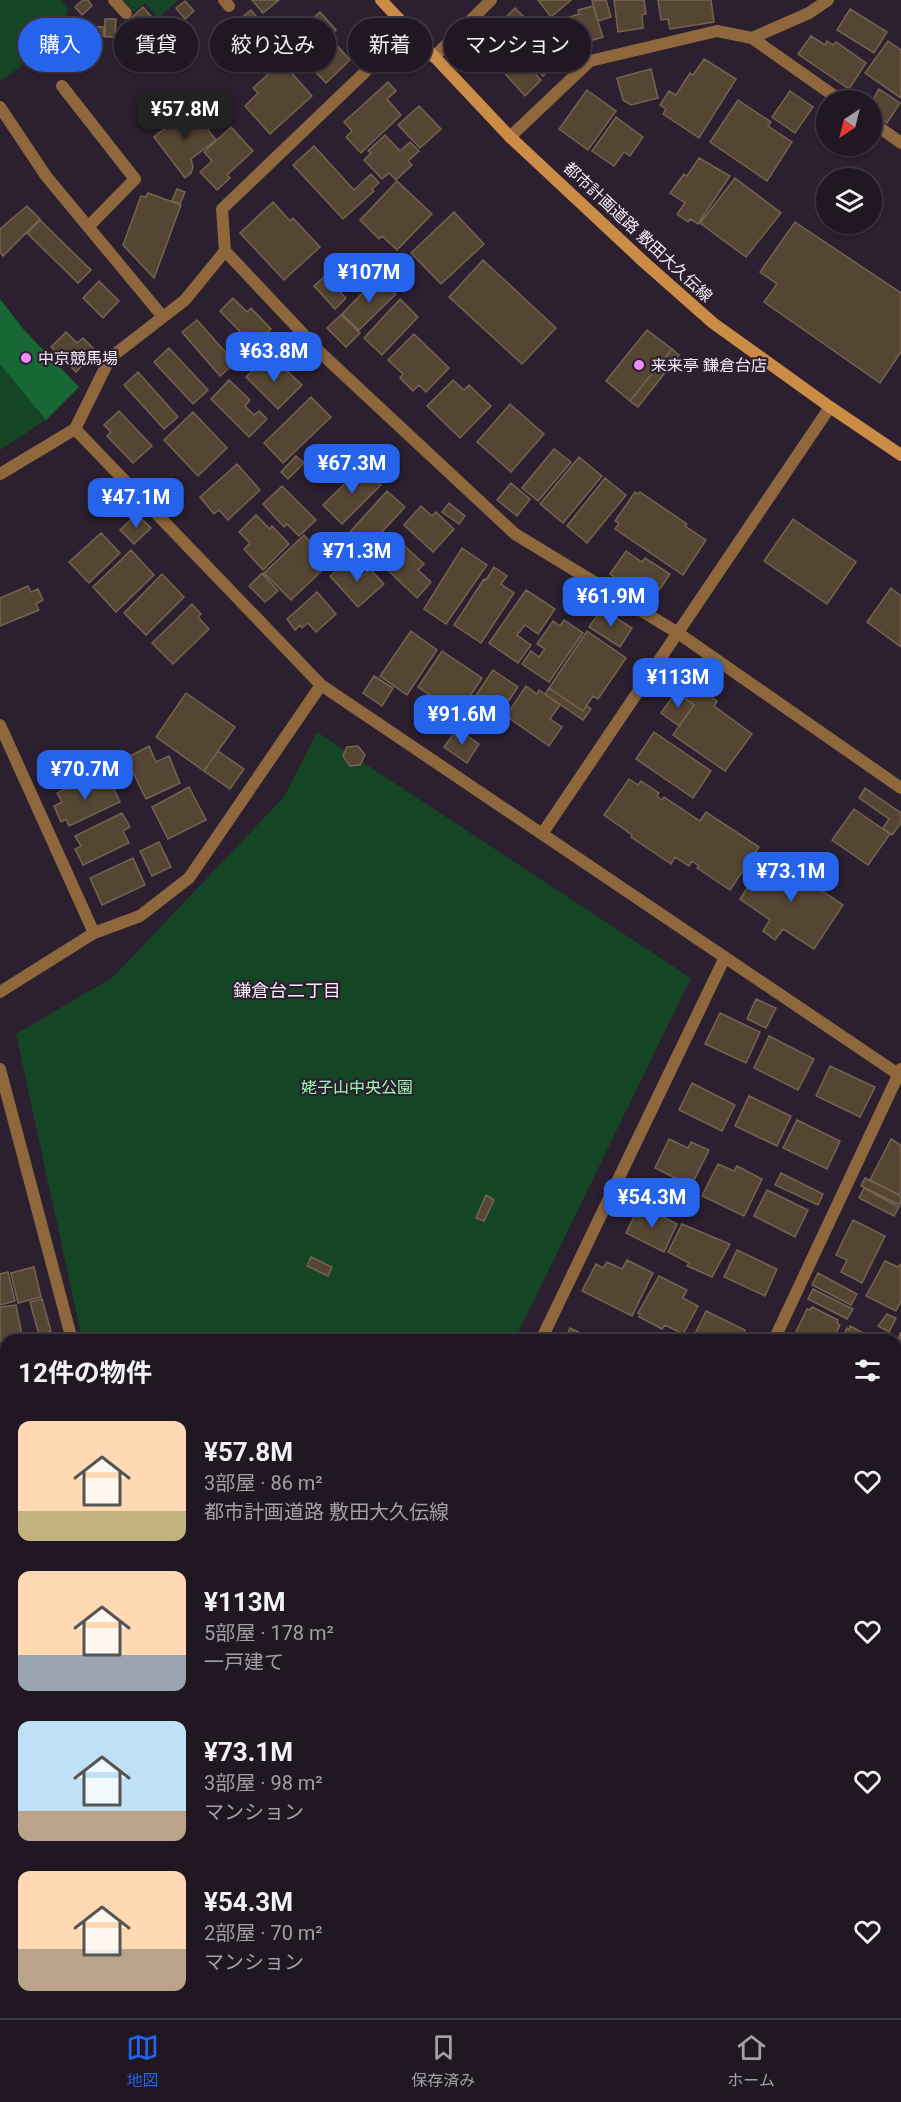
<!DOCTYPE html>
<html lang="ja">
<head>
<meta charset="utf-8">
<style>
	body { margin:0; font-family:Roboto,"Noto Sans JP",sans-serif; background:#2d2430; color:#f1f3f6; height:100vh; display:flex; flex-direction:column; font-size:22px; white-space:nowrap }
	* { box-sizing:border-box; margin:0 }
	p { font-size:20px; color:#a29fa6 }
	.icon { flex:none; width:33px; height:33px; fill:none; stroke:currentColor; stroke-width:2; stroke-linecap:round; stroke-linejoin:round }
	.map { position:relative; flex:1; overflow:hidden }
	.drawer { position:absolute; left:0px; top:1334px; width:902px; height:686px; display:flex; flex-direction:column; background:#211723; border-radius:18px 18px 0 0; box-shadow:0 2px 4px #0004,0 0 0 2px #3e3641 }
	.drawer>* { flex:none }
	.hud { position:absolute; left:18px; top:18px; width:600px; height:54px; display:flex; gap:12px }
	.needle { width:39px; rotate:215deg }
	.fabs { position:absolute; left:816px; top:90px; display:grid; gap:12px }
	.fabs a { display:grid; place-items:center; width:66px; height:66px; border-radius:50%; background:#211723; box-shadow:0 2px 4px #0004,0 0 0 2px #3e3641; font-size:30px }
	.price { position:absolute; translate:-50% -51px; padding:0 14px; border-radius:12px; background:#2563eb; color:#fff; font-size:20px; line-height:39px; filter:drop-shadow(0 2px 3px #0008) }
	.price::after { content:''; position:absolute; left:50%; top:36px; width:18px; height:14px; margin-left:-9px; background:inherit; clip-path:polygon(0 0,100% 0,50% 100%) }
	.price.on { background:#222; color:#fff }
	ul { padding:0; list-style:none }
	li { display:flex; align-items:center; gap:18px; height:150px; padding:0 18px }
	li span { display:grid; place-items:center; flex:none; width:168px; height:120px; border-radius:12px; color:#555 }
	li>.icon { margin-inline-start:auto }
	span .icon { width:72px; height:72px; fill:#fffc; stroke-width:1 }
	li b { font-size:26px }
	h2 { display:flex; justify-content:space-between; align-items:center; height:72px; padding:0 18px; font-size:26px }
	.pill { padding:0 21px; border-radius:27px; background:#211723; box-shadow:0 2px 4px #0004,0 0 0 2px #3e3641; font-size:21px; line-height:54px }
	.pill.on { background:#2563eb; color:#fff }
	.tabs { display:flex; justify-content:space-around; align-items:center; height:84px; border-top:2px solid #3e3641; background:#211723; font-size:16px; color:#a29fa6 }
	.tabs a { display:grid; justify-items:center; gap:3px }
	.tabs .on { color:#2563eb }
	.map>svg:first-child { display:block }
	.green { fill:#144525 }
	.forest { fill:#176835 }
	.building { fill:#554533; stroke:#746450; stroke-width:1.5 }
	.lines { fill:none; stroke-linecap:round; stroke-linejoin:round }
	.lane { stroke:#8e673d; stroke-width:12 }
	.street { stroke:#8e673d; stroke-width:12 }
	.secondary { stroke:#cb8c45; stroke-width:12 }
	.poi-dot { fill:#ee8cf9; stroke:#2c1f2f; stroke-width:2 }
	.labels { text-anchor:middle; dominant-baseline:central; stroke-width:4.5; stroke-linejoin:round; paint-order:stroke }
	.street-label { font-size:16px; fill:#f5ecf7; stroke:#2c1f2f }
	.poi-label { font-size:16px; fill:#f5ecf7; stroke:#2c1f2f; text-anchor:start }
	.park-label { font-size:16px; fill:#97fcb1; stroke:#2c1f2f }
	.neighbourhood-label { font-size:18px; fill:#f5ecf7; stroke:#2c1f2f }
</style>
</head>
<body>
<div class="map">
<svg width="901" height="2018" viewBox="0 0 901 2018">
	<rect width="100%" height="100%" fill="#2c1f2f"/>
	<path class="green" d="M0,0H61L68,8L62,35L0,82Z
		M124,0H179L158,18L145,3L134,12Z
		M0,299L24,330L79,387L46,420L0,450Z
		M317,732L691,978L515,1339H82L16,1034L113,977L284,797Z"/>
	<path class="forest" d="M0,299L24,330L79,387L46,420L0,364Z"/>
	<path class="building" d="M83,0H88L92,6L82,15L75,7Z
		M252,0H279L263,13Z
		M538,0H571L551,17Z
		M606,0L611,17L598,21L592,1Z
		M614,0H644L646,14L642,15L643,28L618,32Z
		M658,0H711L714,22L670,29L668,19L661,20Z
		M185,1L194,11L185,19L176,8Z
		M593,6L603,37L576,45L572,33L565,35L561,20L579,14L578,10Z
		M143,7L158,24L144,35L130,19Z
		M515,8L536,29L503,63L481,42Z
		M850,9L887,32L874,53L837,30Z
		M251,10L260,21L250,29L241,18Z
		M320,12L336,30L304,59L291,45L298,38L295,34Z
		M105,19H116L115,37H105Z
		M163,25H176V37H163Z
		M78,26L104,27V36H77Z
		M543,28L568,53L543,76L519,51Z
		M811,36L825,45L827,41L833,45L836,42L866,63L849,89L798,54Z
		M333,41L350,60L326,83L308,64Z
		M888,41L901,50V98L865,73Z
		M517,54L541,80L525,96L501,69Z
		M704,59L736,79L699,138L663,114L666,109L660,105L669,91L676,95L690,73L693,75Z
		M282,62L312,96L270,134L245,106L258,93L253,88Z
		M651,69L658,98L631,105L623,100L617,78Z
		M388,82L396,91L387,99L401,115L361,153L346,137L352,131L344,122Z
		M879,89L900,103L887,123L872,113V101Z
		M587,90L616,111L588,150L559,129Z
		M790,91L813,107L795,133L772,117Z
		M738,100L771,122L768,126L792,142L767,181L710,142Z
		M419,106L441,129L420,148L398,125Z
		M191,108L216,140L191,159L193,167L191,173L185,178L154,137Z
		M616,117L643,137L630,156L624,152L614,166L592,151Z
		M231,127L253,151L227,175L230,178L217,190L200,172L212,161L204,152Z
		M385,135L400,151L410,142L419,151L408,161L412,165L396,180L389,173L382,179L364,160L371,153L368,151Z
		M314,146L354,190L371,174L379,183L372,189L374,191L343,219L293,165Z
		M699,158L730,176L698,224L690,219L688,222L677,214L685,203L670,193L684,174L687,176Z
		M735,178L781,213L746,257L700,223Z
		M397,181L432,214L397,250L382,236L379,239L360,220Z
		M177,189L185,192L180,204L172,201Z
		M148,193L181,205L154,278L123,245L141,196L146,197Z
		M273,202L290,221L293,218L320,247L284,280L240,233Z
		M27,206L40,219L3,256L0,252V229Z
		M454,212L484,244L441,284L411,253Z
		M40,220L91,270L78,283L27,233Z
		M795,222L901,293V352L880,383L764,302L777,284L760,272Z
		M483,260L556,328L522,364L449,297Z
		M325,276L346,298L335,309L314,286Z
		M378,277L396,294L359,330L342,314Z
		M99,281L119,301L103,318L83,298Z
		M233,298L247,312L251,308L271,329L254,346L220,311Z
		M400,299L418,317L382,355L364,338Z
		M341,315L360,333L346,347L327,328Z
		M197,320L235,363L220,376L182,332Z
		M647,330L672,349L630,401L606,381Z
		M66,332L77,343L83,338L96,351L76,372L51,347Z
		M414,334L449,368L426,392L419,385L413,391L400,378L403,374L388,360Z
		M169,348L208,390L193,404L154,362Z
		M672,349L679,355L638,407L630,401Z
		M265,358L277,369L281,365L302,385L278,409L246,377Z
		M138,372L178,417L164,429L124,385Z
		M229,380L250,400L245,406L254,415L259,411L267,419L249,437L211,399Z
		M453,380L464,390L469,385L491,406L460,438L427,406Z
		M311,397L331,417L283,463L264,443Z
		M510,404L544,434L511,472L477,442Z
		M119,411L152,446L133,463L107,436L111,432L104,425Z
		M193,412L227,448L198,476L164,440Z
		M554,449L571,462L538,501L522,488Z
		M296,456L304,463L288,479L281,472Z
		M579,457L602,476L563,523L540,504Z
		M237,464L260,490L228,520L219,510L214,514L200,497Z
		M363,466L381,485L342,524L323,505Z
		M605,478L626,495L587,543L567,526Z
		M511,483L530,499L517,516L497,500Z
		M282,486L316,520L299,536L287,524L284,527L263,504Z
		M387,491L405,507L366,549L349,533Z
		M635,492L638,494L640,492L687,524L685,526L706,540L683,575L615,529L619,523L615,521Z
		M449,503L465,516L459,524L442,512Z
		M421,506L432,516L436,512L454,529L433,552L404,525Z
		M137,514L151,528L134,544L120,530Z
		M256,515L270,529L272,526L289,544L263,570L244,549L250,543L239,532Z
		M793,519L856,562L827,604L764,561Z
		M101,533L120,553L89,583L69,562Z
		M304,535L315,547L318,544L333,560L291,600L264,573Z
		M395,537L424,564L418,570L431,582L417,598L376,559Z
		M462,548L487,565L446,624L424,609Z
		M131,550L154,575L116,612L93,587Z
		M626,551L642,562L645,558L670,574L651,602L610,574Z
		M347,561L361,577L370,569L384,584L358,607L330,576Z
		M494,567L507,576L501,584L514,593L481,643L454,625L484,579L486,580Z
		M262,573L278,591L265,602L249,586Z
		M162,574L184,597L146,635L124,613Z
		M28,586L31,592L38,589L43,600L36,604L39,610L0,626V598Z
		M891,588L901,596V647L867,622Z
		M526,590L555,609L538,634L525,625L517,635L531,645L518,663L489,643Z
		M317,592L336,614L316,632L308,623L302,628L300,625L295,630L287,619Z
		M192,604L201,614L198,617L209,629L173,664L152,643Z
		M602,609L632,628L620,647L589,627Z
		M564,620L583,633L549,682L522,664L531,651L539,657L545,649L537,644L553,621L560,626Z
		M411,631L437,650L407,695L380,676Z
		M587,631L626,658L598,699L593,696L583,711L549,688Z
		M442,651L482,678L458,714L418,687Z
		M493,670L518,687L487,733L462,716Z
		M374,676L393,688L382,706L363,693Z
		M526,686L537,694L539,690L560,705L550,719L562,727L549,746L506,716Z
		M695,686L717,701L714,706L752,734L725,771L673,735L694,705L686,699Z
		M549,688L583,711L587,706L591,709L583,720L545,694Z
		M676,692L694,705L679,726L661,713Z
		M186,693L235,727L204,771L156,737Z
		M457,729L479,744L467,763L444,747Z
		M654,732L711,771L693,798L636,759Z
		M149,746L156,762L169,756L180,783L146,799L126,758Z
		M358,746L365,755L360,765L350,766L343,756L347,747Z
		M218,751L244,769L230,789L204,771Z
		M91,777L95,787L110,780L120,802L69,826L66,819L61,822L54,806L62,802L57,793Z
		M629,779L638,785L641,781L659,793L657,796L662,800L664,797L700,821L706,812L759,847L730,890L697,868L699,866L692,861L689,866L675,857L671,864L631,837L632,835L604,815Z
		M189,787L206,820L168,839L152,807Z
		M865,788L901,813V823L892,835L883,828L889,819L859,798Z
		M854,809L890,834L868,865L832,840Z
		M122,813L130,827L123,831L129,843L83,865L75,849L81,846L75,836Z
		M159,842L171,867L152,876L140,851Z
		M769,855L843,905L814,949L783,929L775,940L763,931L770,920L740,899Z
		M133,858L145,885L102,905L90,878Z
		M756,999L776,1008L766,1028L747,1019Z
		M720,1013L760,1032L746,1063L705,1044Z
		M769,1036L814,1059L798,1090L754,1068Z
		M830,1066L875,1087L860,1117L816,1096Z
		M692,1083L735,1105L722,1131L679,1110Z
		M749,1096L791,1116L777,1146L735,1126Z
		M797,1120L840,1141L827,1169L783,1148Z
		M669,1139L688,1148L691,1142L709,1150L691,1186L655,1168Z
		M891,1139L901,1145V1191L899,1195L870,1180Z
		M718,1164L734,1171L737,1166L762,1179L744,1216L702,1196Z
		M781,1173L823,1194L818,1205L775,1185Z
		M865,1178L901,1196L900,1205L861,1186Z
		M864,1188L899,1207L894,1216L859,1198Z
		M767,1190L808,1210L795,1237L754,1216Z
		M486,1195L494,1200L484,1221L476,1218Z
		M640,1205L677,1224L664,1252L626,1233Z
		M853,1220L885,1236L862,1283L841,1272L847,1260L836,1255Z
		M682,1224L730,1244L712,1277L687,1266L689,1263L668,1252Z
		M737,1250L777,1269L765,1296L724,1277Z
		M311,1257L332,1267L328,1276L307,1266Z
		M627,1260L653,1273L632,1316L582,1291L596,1264L603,1268L607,1262L622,1269Z
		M885,1261L898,1267L901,1264V1301L896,1311L866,1296Z
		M34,1267L41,1297L18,1303L11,1273Z
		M8,1272L15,1301L0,1305V1274Z
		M818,1273L857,1294L851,1305L812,1285Z
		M659,1276L687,1290L683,1298L698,1306L683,1334L665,1325L662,1329L639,1317L640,1314L638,1313Z
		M813,1289L853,1309L847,1319L808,1299Z
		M42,1299L51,1331L39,1335L30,1302Z
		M16,1305L22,1336L0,1341V1307Z
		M812,1307L838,1320L837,1323L840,1325L833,1340H792L807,1309L810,1310Z
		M706,1311L745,1330L740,1340H692Z
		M887,1314L896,1318L889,1332L878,1326Z
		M850,1326L865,1334V1336L872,1340H841L847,1328L849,1330Z
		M570,1328L595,1340H565Z
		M901,1332V1384L896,1381V1344Z
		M6,1406V1436L1,1437L0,1407Z
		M6,1444V1463L4,1464L0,1445Z
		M896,1457L901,1460V1522L896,1520Z
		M0,1535L6,1536V1595H0Z
		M0,1623H6V1682L0,1681Z
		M896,1911L901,1914V1987L896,1998Z
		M0,1915L6,1918V2011L0,2008Z
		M0,2008L6,2013L20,2018H0Z
		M9,2013H94L91,2018H20Z
		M600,2013H633L631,2018H610Z
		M778,2013H829L840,2018H789Z"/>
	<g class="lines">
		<path class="lane" d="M62,86L135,179L88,227"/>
		<path class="street" d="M114,0L126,13
			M224,0L229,6
			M409,30L222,209L225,251L324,356L515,534L678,633L901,788
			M752,38L809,13L828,0
			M434,57L491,0
			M0,107L46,176L163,317
			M872,122L901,143
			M510,137L590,61L717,31L752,38L840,100
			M75,429L321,685L898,1074
			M0,474L75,429L110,358L185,300L225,251
			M0,725L94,933
			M542,834L830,407
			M0,992L94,933L140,916L189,878L321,685
			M0,1069L72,1340
			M541,1340L725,957
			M774,1340L901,1069
			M0,1866L6,1865
			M544,2013L551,2018"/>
		<path class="secondary" d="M381,0L510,137L645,263L713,323L830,407L901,455
			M0,1494H6
			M896,1661L901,1650
			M896,1879L901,1882
			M724,2018L726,2013"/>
	</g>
	<g class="poi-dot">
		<circle cx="26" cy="358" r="6"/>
		<circle cx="639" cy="365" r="6"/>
	</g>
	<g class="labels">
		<g class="street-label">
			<text transform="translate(638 232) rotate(43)">都市計画道路 敷田大久伝線</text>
		</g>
		<g class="poi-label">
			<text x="38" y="358">中京競馬場</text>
			<text x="651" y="365">来来亭 鎌倉台店</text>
		</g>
		<g class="park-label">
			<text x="357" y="1087">姥子山中央公園</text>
		</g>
		<g class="neighbourhood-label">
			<text x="287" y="990">鎌倉台二丁目</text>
		</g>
	</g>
</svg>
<div class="fabs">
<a><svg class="needle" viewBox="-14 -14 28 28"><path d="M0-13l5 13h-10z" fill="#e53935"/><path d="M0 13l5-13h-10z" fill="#a29fa6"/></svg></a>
<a><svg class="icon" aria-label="layers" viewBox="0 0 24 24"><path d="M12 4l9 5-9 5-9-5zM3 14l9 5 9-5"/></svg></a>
</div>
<b class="price on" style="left:185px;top:141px">¥57.8M</b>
<b class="price" style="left:369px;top:304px">¥107M</b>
<b class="price" style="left:274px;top:383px">¥63.8M</b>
<b class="price" style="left:352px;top:495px">¥67.3M</b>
<b class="price" style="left:136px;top:529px">¥47.1M</b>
<b class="price" style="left:357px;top:583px">¥71.3M</b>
<b class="price" style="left:611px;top:628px">¥61.9M</b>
<b class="price" style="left:678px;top:709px">¥113M</b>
<b class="price" style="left:462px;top:746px">¥91.6M</b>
<b class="price" style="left:85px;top:801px">¥70.7M</b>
<b class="price" style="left:791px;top:903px">¥73.1M</b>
<b class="price" style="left:652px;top:1229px">¥54.3M</b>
<div class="hud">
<a class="pill on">購入</a>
<a class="pill">賃貸</a>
<a class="pill">絞り込み</a>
<a class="pill">新着</a>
<a class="pill">マンション</a>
</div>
<section class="drawer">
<h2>12件の物件<svg class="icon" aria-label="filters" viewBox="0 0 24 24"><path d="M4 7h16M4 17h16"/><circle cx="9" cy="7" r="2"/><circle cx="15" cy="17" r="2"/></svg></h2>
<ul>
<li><span style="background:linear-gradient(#ffd9b3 75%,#c2b280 0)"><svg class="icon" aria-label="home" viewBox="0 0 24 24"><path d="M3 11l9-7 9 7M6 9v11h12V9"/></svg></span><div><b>¥57.8M</b><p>3部屋 · 86 m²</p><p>都市計画道路 敷田大久伝線</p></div><svg class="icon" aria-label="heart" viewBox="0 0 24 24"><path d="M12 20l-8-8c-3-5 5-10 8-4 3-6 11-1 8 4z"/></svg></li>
<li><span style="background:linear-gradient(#ffd9b3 70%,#9aa5b1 0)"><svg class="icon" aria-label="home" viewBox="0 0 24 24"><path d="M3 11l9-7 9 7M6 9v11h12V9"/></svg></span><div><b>¥113M</b><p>5部屋 · 178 m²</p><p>一戸建て</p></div><svg class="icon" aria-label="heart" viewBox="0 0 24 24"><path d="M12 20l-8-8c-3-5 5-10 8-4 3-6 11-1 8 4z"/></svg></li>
<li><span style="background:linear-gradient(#bfe0f5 75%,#b9a48a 0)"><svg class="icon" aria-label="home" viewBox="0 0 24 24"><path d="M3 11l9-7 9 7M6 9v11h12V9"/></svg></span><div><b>¥73.1M</b><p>3部屋 · 98 m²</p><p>マンション</p></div><svg class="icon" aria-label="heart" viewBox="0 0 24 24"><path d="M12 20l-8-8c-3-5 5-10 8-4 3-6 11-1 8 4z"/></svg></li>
<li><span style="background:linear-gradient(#ffd9b3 65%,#b9a48a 0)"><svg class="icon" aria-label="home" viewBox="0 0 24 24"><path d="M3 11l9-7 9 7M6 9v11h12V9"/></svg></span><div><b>¥54.3M</b><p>2部屋 · 70 m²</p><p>マンション</p></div><svg class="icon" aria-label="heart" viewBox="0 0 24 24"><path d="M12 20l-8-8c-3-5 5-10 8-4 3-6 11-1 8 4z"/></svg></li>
</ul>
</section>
</div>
<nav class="tabs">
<a class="on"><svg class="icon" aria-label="map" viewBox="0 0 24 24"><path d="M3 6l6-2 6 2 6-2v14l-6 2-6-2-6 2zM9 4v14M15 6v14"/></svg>地図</a>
<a><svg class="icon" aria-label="saved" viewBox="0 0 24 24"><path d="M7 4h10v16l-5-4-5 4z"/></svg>保存済み</a>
<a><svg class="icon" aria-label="home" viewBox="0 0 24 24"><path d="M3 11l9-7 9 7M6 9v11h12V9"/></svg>ホーム</a>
</nav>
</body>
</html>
